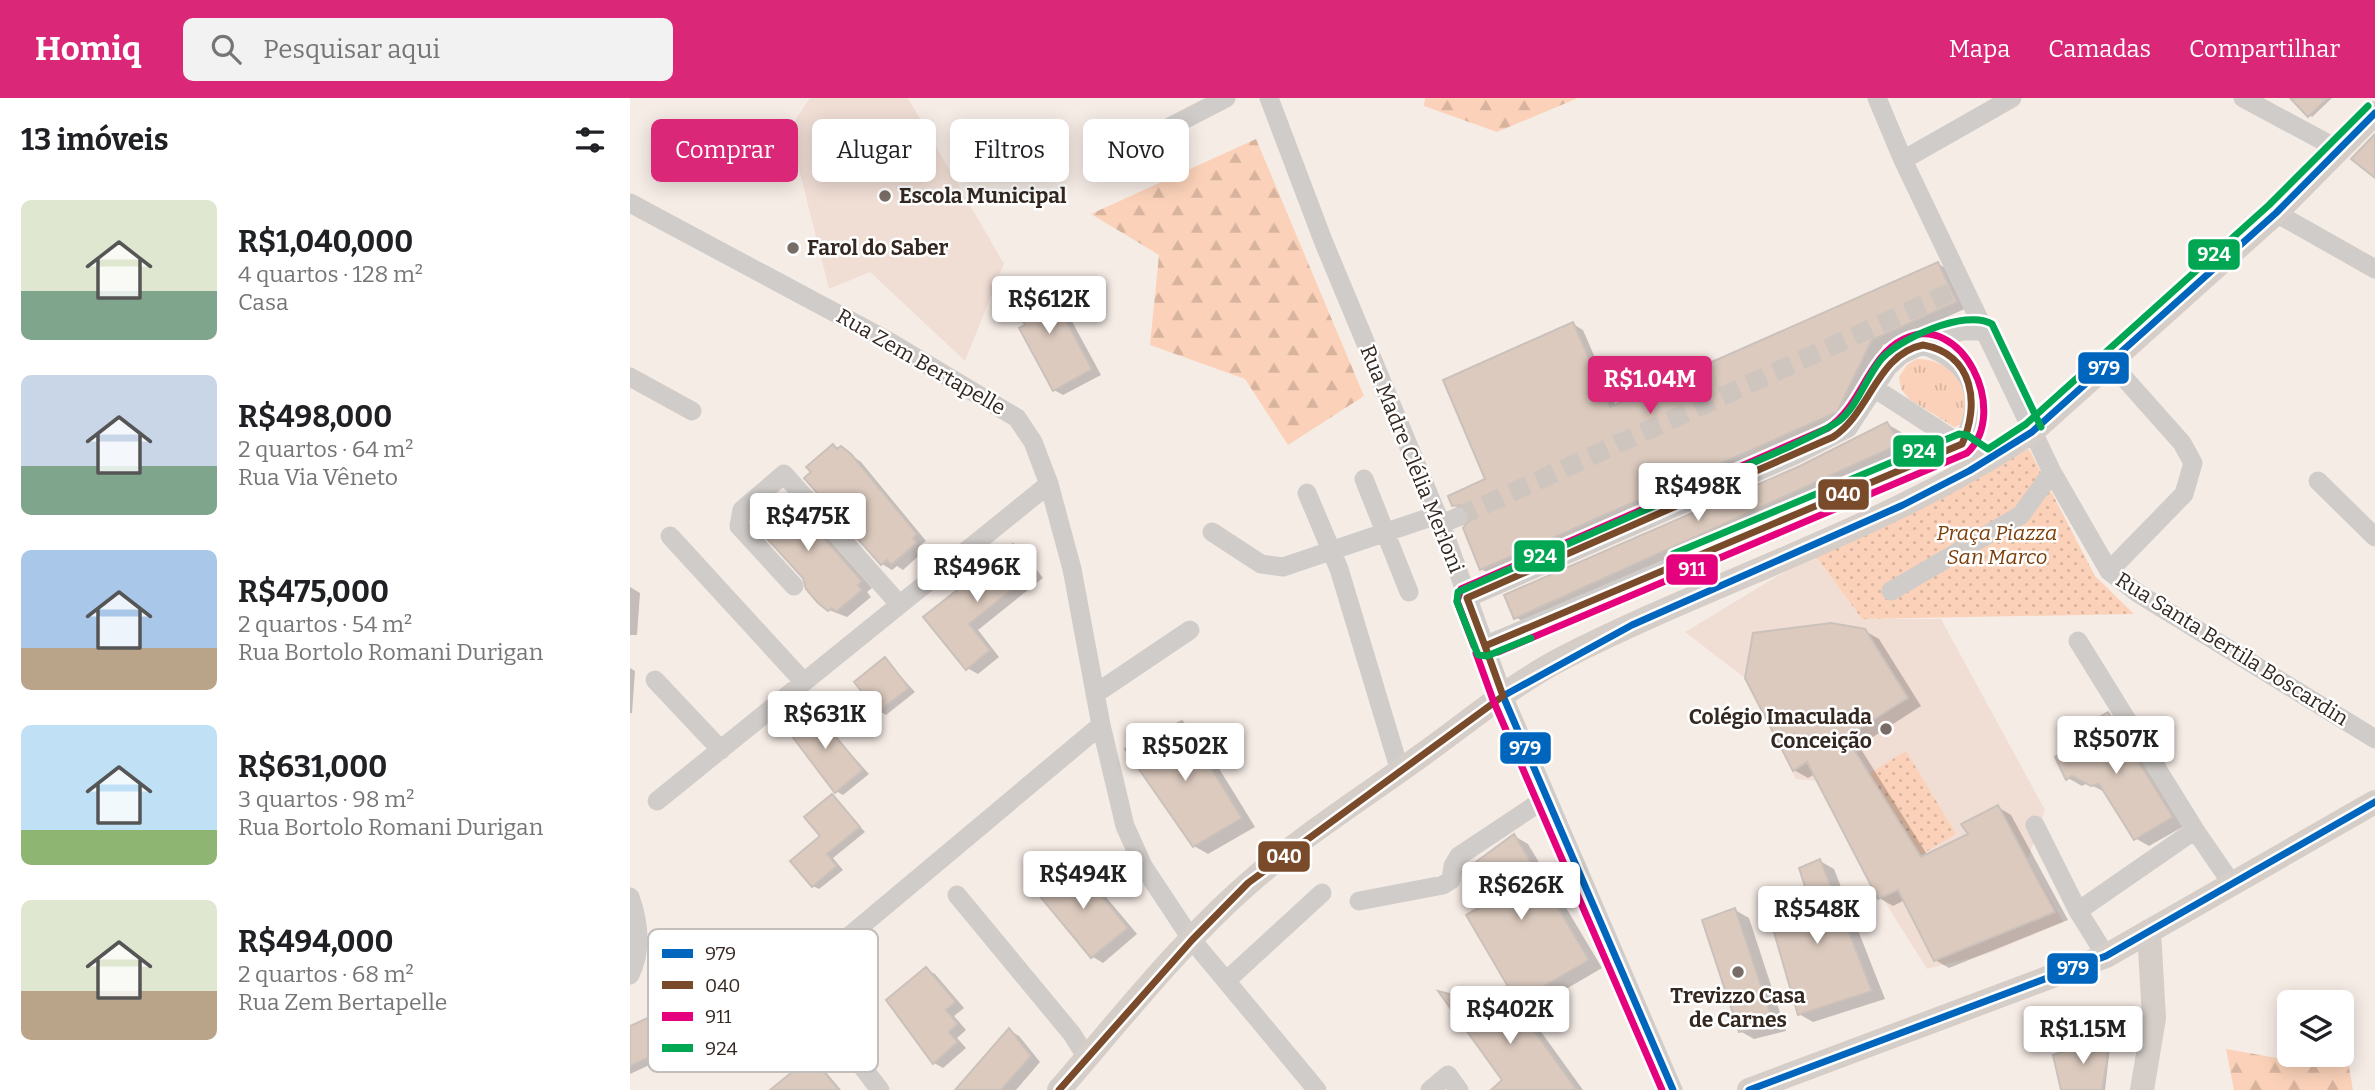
<!DOCTYPE html>
<html lang="pt">
<head>
<meta charset="utf-8">
<style>
	body { margin:0; font-family:Bitter,serif; background:#f2f2f2; color:#202124; height:100vh; display:flex; flex-direction:column; font-size:26px; white-space:nowrap }
	* { box-sizing:border-box; margin:0 }
	p { font-size:23px; color:#757577 }
	.icon { flex:none; width:38px; height:38px; fill:none; stroke:currentColor; stroke-width:2; stroke-linecap:round; stroke-linejoin:round }
	.map { position:relative; flex:1; overflow:hidden }
	.side { display:flex; flex-direction:column; background:#fff; width:630px }
	.side>* { flex:none }
	.hud { position:absolute; left:21px; top:21px; width:665px; height:63px; display:flex; gap:14px }
	.fabs { position:absolute; left:1647px; top:892px; display:grid; gap:14px }
	.fabs a { display:grid; place-items:center; width:77px; height:77px; border-radius:10px; background:#fff; box-shadow:0 4px 18px #0003; font-size:35px }
	.price { position:absolute; translate:-50% -60px; padding:0 16px; border-radius:7px; background:#fff; color:#222; font-size:23px; line-height:46px; filter:drop-shadow(0 2px 4px #0008) }
	.price::after { content:''; position:absolute; left:50%; top:42px; width:21px; height:16px; margin-left:-10px; background:inherit; clip-path:polygon(0 0,100% 0,50% 100%) }
	.price.current { background:#db2777; color:#fff }
	ul { padding:0; list-style:none }
	li { display:flex; align-items:center; gap:21px; height:175px; padding:0 21px }
	li span { display:grid; place-items:center; flex:none; width:196px; height:140px; border-radius:10px; color:#555 }
	li>.icon { margin-inline-start:auto }
	span .icon { width:84px; height:84px; fill:#fffc; stroke-width:1 }
	li b { font-size:30px }
	h2 { display:flex; justify-content:space-between; align-items:center; height:84px; padding:0 21px; font-size:30px }
	.chip { padding:0 24px; border-radius:10px; background:#fff; box-shadow:0 4px 18px #0003; font-size:24px; line-height:63px }
	.chip.current { background:#db2777; color:#fff }
	header { display:flex; align-items:center; gap:42px; box-sizing:border-box; height:98px; padding:0 35px; background:#db2777; color:#fff }
	header strong { font-size:33px }
	nav { display:flex; gap:38px; margin-inline-start:auto; font-size:24px }
	.search { width:490px; height:63px; background:#f2f2f2; display:flex; align-items:center; gap:18px; box-sizing:border-box; padding:0 24px; border-radius:10px; color:#757577; font-size:26px }
	main { display:flex; flex:1; min-height:0 }
	.map>svg:first-child { display:block }
	.built { fill:#f0ded5 }
	.grass { fill:url(#grass-tufts) }
	.forest { fill:url(#forest-firs) }
	.park { fill:url(#park-dots) }
	.shadow { fill:#0003 }
	.building { fill:#dccabe; stroke:#cbc1bb; stroke-width:2 }
	.lines { fill:none; stroke-linecap:round; stroke-linejoin:round }
	.minor-tunnel { stroke:#cfc5bf; stroke-width:19; stroke-dasharray:19 10; stroke-linecap:butt }
	.minor { stroke:#d0ccc9; stroke-width:19 }
	.major { stroke:#d5cdc8; stroke-width:24 }
	.bus-1-casing { stroke:#fff; stroke-width:12 }
	.bus-2-casing { stroke:#fff; stroke-width:12 }
	.bus-3-casing { stroke:#fff; stroke-width:12 }
	.bus-4-casing { stroke:#fff; stroke-width:12 }
	.bus-1 { stroke:#0065bd; stroke-width:7 }
	.bus-2 { stroke:#7a4b2a; stroke-width:7 }
	.bus-3 { stroke:#e5007d; stroke-width:7 }
	.bus-4 { stroke:#00a651; stroke-width:7 }
	.poi-dot { fill:#786d66; stroke:#fff; stroke-width:2.5 }
	.labels { text-anchor:middle; dominant-baseline:central; stroke-width:5; stroke-linejoin:round; paint-order:stroke }
	.poi-label { font-size:21px; font-weight:bold; fill:#342821; stroke:#fff; text-anchor:start }
	.street-label { font-size:21px; fill:#342821; stroke:#fff }
	.park-label { font-size:21px; font-style:italic; fill:#7d3e09; stroke:#fff }
	.key { fill:#fff; stroke:#c2bebc; stroke-width:2 }
	.key-label { font-size:19px; fill:#342821 }
	.line-badge { stroke:#fff; stroke-width:2.5 }
	.badge-label { font-size:19px; text-anchor:middle; font-weight:bold; fill:#fff }
</style>
</head>
<body>
<header>
<strong>Homiq</strong>
<div class="search"><svg class="icon" aria-label="search" viewBox="0 0 24 24"><circle cx="10" cy="10" r="6"/><path d="M15 15l6 6"/></svg>Pesquisar aqui</div>
<nav><a>Mapa</a><a>Camadas</a><a>Compartilhar</a></nav>
</header>
<main>
<section class="side">
<h2>13 imóveis<svg class="icon" aria-label="filters" viewBox="0 0 24 24"><path d="M4 7h16M4 17h16"/><circle cx="9" cy="7" r="2"/><circle cx="15" cy="17" r="2"/></svg></h2>
<ul>
<li><span style="background:linear-gradient(#dfe7d0 65%,#7fa58c 0)"><svg class="icon" aria-label="home" viewBox="0 0 24 24"><path d="M3 11l9-7 9 7M6 9v11h12V9"/></svg></span><div><b>R$1,040,000</b><p>4 quartos · 128 m²</p><p>Casa</p></div></li>
<li><span style="background:linear-gradient(#c9d6e8 65%,#7fa58c 0)"><svg class="icon" aria-label="home" viewBox="0 0 24 24"><path d="M3 11l9-7 9 7M6 9v11h12V9"/></svg></span><div><b>R$498,000</b><p>2 quartos · 64 m²</p><p>Rua Via Vêneto</p></div></li>
<li><span style="background:linear-gradient(#a9c7e8 70%,#b9a48a 0)"><svg class="icon" aria-label="home" viewBox="0 0 24 24"><path d="M3 11l9-7 9 7M6 9v11h12V9"/></svg></span><div><b>R$475,000</b><p>2 quartos · 54 m²</p><p>Rua Bortolo Romani Durigan</p></div></li>
<li><span style="background:linear-gradient(#bfe0f5 75%,#8fb573 0)"><svg class="icon" aria-label="home" viewBox="0 0 24 24"><path d="M3 11l9-7 9 7M6 9v11h12V9"/></svg></span><div><b>R$631,000</b><p>3 quartos · 98 m²</p><p>Rua Bortolo Romani Durigan</p></div></li>
<li><span style="background:linear-gradient(#dfe7d0 65%,#b9a48a 0)"><svg class="icon" aria-label="home" viewBox="0 0 24 24"><path d="M3 11l9-7 9 7M6 9v11h12V9"/></svg></span><div><b>R$494,000</b><p>2 quartos · 68 m²</p><p>Rua Zem Bertapelle</p></div></li>
</ul>
</section>
<div class="map">
<svg width="1745" height="992" viewBox="0 0 1745 992">
	<defs>
		<pattern id="grass-tufts" width="24" height="20" patternUnits="userSpaceOnUse" patternTransform="scale(1.75)"><rect width="24" height="20" fill="#fbd2b9"/><path d="M3 7l-1-3M5 7V3M7 7l1-3M15 17l-1-3M17 17v-4M19 17l1-3" fill="none" stroke="#d8b49f"/></pattern>
		<pattern id="forest-firs" width="22" height="20" patternUnits="userSpaceOnUse" patternTransform="scale(1.75)"><rect width="22" height="20" fill="#fbd2b9"/><path d="M5 1l3.5 6h-7zM16 11l3.5 6h-7z" fill="#d8b49f"/></pattern>
		<pattern id="park-dots" width="8" height="8" patternUnits="userSpaceOnUse" patternTransform="scale(1.75)"><rect width="8" height="8" fill="#fbd2b9"/><path d="M2 2h.1M6 6h.1" fill="none" stroke="#d8b49f" stroke-width="1.8" stroke-linecap="round"/></pattern>
	</defs>
	<rect width="100%" height="100%" fill="#f6ece6"/>
	<path class="built" d="M180,0H278L374,166L335,263L240,174L199,191L159,31Z
		M1184,456L1232,521H1311L1415,712L1398,761L1433,824L1357,856L1297,871L1223,753L1186,683L1166,681L1115,580L1055,534Z"/>
	<path class="grass" d="M1286,261C1323,260 1346,294 1330,327L1324,329L1279,301L1271,291L1269,279L1277,267Z"/>
	<path class="forest" d="M795,0H948L867,34L794,8Z
		M626,41L734,298L658,347L615,281L520,247L529,157L461,116Z
		M1715,946L1723,992H1604L1596,951L1669,964L1686,957H1712V947Z"/>
	<path class="park" d="M1399,351L1465,478L1504,516L1232,521L1184,456Z
		M1276,653L1326,736L1272,768L1222,686Z"/>
	<path class="shadow" d="M1663,0H1702L1682,19Z
		M1308,166L1319,172L1337,210L1253,247L1217,320L862,477L851,471L841,412L835,413L824,407L858,382L943,226L953,232L986,308Z
		M409,182L418,187L433,213L438,216L471,277L433,297L424,292L397,227Z
		M1257,326L1271,334L1283,354L899,528L886,519Z
		M203,348L211,350L231,364L296,443L292,446L296,451L273,472L267,468L262,472L252,466Z
		M155,398L166,404L242,490L237,494L241,499L217,519L199,512L153,400Z
		M383,448L393,454L413,480L348,532L369,559L348,576L337,570L296,520L352,474L361,457L367,461Z
		M0,489L10,495L7,537H0Z
		M1235,533L1249,541L1291,608L1229,648L1298,758L1340,737L1368,709L1381,717L1438,822L1319,870L1305,862L1275,802L1263,808L1249,800L1185,676L1178,680L1164,672Z
		M255,561L285,594L256,617L249,613Z
		M0,570L5,573L2,615H0Z
		M184,615L239,676L213,697L206,693Z
		M1478,616L1492,624L1556,727L1519,748L1505,740L1477,695L1457,685L1452,688L1438,680L1457,641Z
		M552,625L566,633L625,729L578,756L564,748Z
		M202,698L235,734L203,760L213,772L189,791L183,788Z
		M884,738L898,746L972,870L902,911L888,903L858,807Z
		M1190,763L1204,771L1255,901L1183,924L1169,916L1181,799Z
		M445,768L455,774L507,836L473,865L463,859Z
		M1105,812L1119,820L1156,933L1124,941L1110,933Z
		M296,871L305,876L334,910L324,918L336,932L327,940L336,950L313,970L304,965L258,903Z
		M890,917L904,924L953,992H863L874,982Z
		M22,920L30,925L45,955L0,976V930Z
		M379,932L389,938L410,964L386,992H327Z
		M1481,939L1475,992H1433L1425,958Z
		M178,957L186,962L211,992H148L146,989Z"/>
	<path class="building" d="M1660,0H1698L1678,19Z
		M1745,36V80L1721,61Z
		M1308,164L1327,204L1242,242L1207,314L850,472L833,430L840,421L839,414L830,407L822,408L818,398L855,381L813,282L943,224L980,309Z
		M409,180L426,210L428,208L462,271L423,293L389,230L395,227L378,198Z
		M1257,324L1270,346L884,521L874,497L1170,368Z
		M203,346L207,351L211,348L221,356L287,436L283,440L287,445L261,467L257,462L251,467L174,380L181,374L176,369Z
		M149,396L152,399L155,396L232,483L228,487L232,492L206,514L202,510L198,513L188,505L176,491L173,480L122,424L126,421L123,418Z
		M383,446L404,474L339,526L360,552L336,572L293,519L350,474L344,467L360,454L365,460Z
		M1201,525L1235,531L1278,600L1216,639L1291,759L1338,736L1331,726L1368,707L1425,814L1304,863L1268,792L1248,801L1177,664L1163,673L1115,580L1123,535Z
		M255,559L279,590L248,614L224,584Z
		M184,612L233,672L205,695L158,633Z
		M1478,614L1543,719L1504,742L1469,686L1461,688L1442,678L1436,682L1425,659L1455,641L1449,631Z
		M552,623L612,720L563,749L495,651Z
		M202,696L230,729L197,756L207,768L182,789L160,763L190,738L174,719Z
		M884,736L959,862L887,904L836,817L856,806L835,772Z
		M1190,761L1242,893L1168,917L1137,810L1178,798L1169,770Z
		M445,766L498,830L461,860L408,796Z
		M1105,810L1144,926L1109,934L1072,822Z
		M296,869L326,904L316,912L328,926L319,934L328,944L303,966L256,902Z
		M808,893L891,915L947,992H861L872,982Z
		M22,918L37,951L0,968V928Z
		M379,930L401,958L371,992H325Z
		M1481,938L1472,992H1431L1423,957Z
		M178,955L209,992H140L167,970L164,966Z"/>
	<g class="lines">
		<path class="minor-tunnel" d="M828,419L1325,192"/>
		<path class="minor" d="M639,0L694,145L811,426L873,598L1043,992
			M1247,0L1273,62L1422,374L1479,473L1509,496L1745,641
			M1613,0L1708,51
			M532,33L596,0
			M1273,62L1382,0
			M0,105L258,243L387,320L403,344L419,386L442,471L471,627L495,728L513,768L562,842L687,992
			M1646,115L1745,171
			M0,279L62,313
			M1244,290L1358,364
			M734,381L779,494
			M1688,383L1745,439
			M677,395L709,471L770,673
			M811,426L828,419
			M582,434L631,466L653,469L807,417
			M40,438L172,582
			M1479,473L1554,396L1563,365L1552,345L1480,264
			M164,488L109,428L112,412L154,376L269,506
			M1261,493L1391,417L1422,374
			M837,500L1165,357L1218,330L1258,269L1271,257L1312,238L1333,233H1354
			M1448,543L1565,732L1602,786
			M854,548L1332,346C1357,299 1343,265 1293,247
			M25,582L91,652
			M465,596L560,532
			M27,703L419,386
			M1405,727L1448,813L1476,858
			M327,797L442,936L457,960
			M0,799C9,824 12,852 0,877
			M729,803L813,787L821,782L823,768L829,758L916,700
			M1448,813L1565,732
			M218,839L471,627
			M596,883L692,795
			M188,911L250,992
			M800,992L818,977L829,992"/>
		<path class="major" d="M429,992C490,922 549,846 619,785C672,738 734,699 792,657C838,624 884,585 935,559C1088,481 1258,430 1402,334L1646,115L1745,15
			M1119,992L1476,858L1745,704
			M1512,992L1524,920L1519,833"/>
		<defs>
			<path id="bus-1" d="M1043,992L873,598L1002,527L1273,407L1339,373L1402,334L1646,115L1745,15
				M1119,992L1476,858L1745,704"/>
			<path id="bus-2" d="M1293,247C1344,256 1350,307 1332,346L855,548L837,500L1203,339C1240,315 1247,256 1293,247Z
				M429,992L562,842L618,785L873,598L855,548"/>
			<path id="bus-3" d="M844,548L827,503L831,491L1198,330C1232,308 1237,259 1274,241C1331,212 1381,314 1337,355L868,554
				M846,555L863,602L1032,992"/>
			<path id="bus-4" d="M1043,456L1329,336L1337,337L1358,351L1396,326L1639,107L1738,8
				M901,540L857,558L848,557L827,504L828,494L1161,348C1176,340 1195,333 1209,323C1226,310 1236,281 1249,264C1265,242 1336,210 1362,226L1411,329"/>
		</defs>
		<use href="#bus-1" class="bus-1-casing"/>
		<use href="#bus-2" class="bus-2-casing"/>
		<use href="#bus-3" class="bus-3-casing"/>
		<use href="#bus-4" class="bus-4-casing"/>
		<use href="#bus-1" class="bus-1"/>
		<use href="#bus-2" class="bus-2"/>
		<use href="#bus-3" class="bus-3"/>
		<use href="#bus-4" class="bus-4"/>
	</g>
	<g class="poi-dot">
		<circle cx="255" cy="98" r="7"/>
		<circle cx="163" cy="150" r="7"/>
		<circle cx="1256" cy="631" r="7"/>
		<circle cx="1108" cy="874" r="7"/>
	</g>
	<g class="labels">
		<g class="poi-label">
			<text x="269" y="98">Escola Municipal</text>
			<text x="177" y="150">Farol do Saber</text>
			<text x="1242" y="619" text-anchor="end">Colégio Imaculada<tspan x="1242" dy="24">Conceição</tspan></text>
			<text x="1108" y="898" text-anchor="middle">Trevizzo Casa<tspan x="1108" dy="24">de Carnes</tspan></text>
		</g>
		<g class="street-label">
			<text transform="translate(291 264) rotate(30)">Rua Zem Bertapelle</text>
			<text transform="translate(782 361) rotate(68)">Rua Madre Clélia Merloni</text>
			<text transform="translate(1602 551) rotate(32)">Rua Santa Bertila Boscardin</text>
		</g>
		<g class="park-label">
			<text x="1367" y="435">Praça Piazza<tspan x="1367" dy="24">San Marco</tspan></text>
		</g>
	</g>
	<rect x="18" y="831" width="230" height="143" rx="10" class="key"/>
	<rect x="32" y="851" width="31" height="9" fill="#0065bd"/>
	<rect x="32" y="883" width="31" height="8" fill="#7a4b2a"/>
	<rect x="32" y="914" width="31" height="9" fill="#e5007d"/>
	<rect x="32" y="946" width="31" height="8" fill="#00a651"/>
	<g class="key-label">
		<text x="75" y="862">979</text>
		<text x="75" y="894">040</text>
		<text x="75" y="925">911</text>
		<text x="75" y="957">924</text>
	</g>
	<g class="line-badge">
		<rect x="1557" y="140" width="54" height="33" rx="7" fill="#00a651"/>
		<rect x="1447" y="253" width="53" height="34" rx="7" fill="#0065bd"/>
		<rect x="1262" y="336" width="53" height="34" rx="7" fill="#00a651"/>
		<rect x="1187" y="380" width="53" height="33" rx="7" fill="#7a4b2a"/>
		<rect x="883" y="441" width="53" height="34" rx="7" fill="#00a651"/>
		<rect x="1035" y="455" width="54" height="33" rx="7" fill="#e5007d"/>
		<rect x="869" y="633" width="53" height="34" rx="7" fill="#0065bd"/>
		<rect x="627" y="742" width="54" height="33" rx="7" fill="#7a4b2a"/>
		<rect x="1416" y="854" width="53" height="33" rx="7" fill="#0065bd"/>
	</g>
	<g class="badge-label">
		<text x="1584" y="163">924</text>
		<text x="1474" y="277">979</text>
		<text x="1289" y="360">924</text>
		<text x="1213" y="403">040</text>
		<text x="910" y="465">924</text>
		<text x="1062" y="478">911</text>
		<text x="895" y="657">979</text>
		<text x="654" y="765">040</text>
		<text x="1443" y="877">979</text>
	</g>
</svg>
<div class="fabs">
<a><svg class="icon" aria-label="layers" viewBox="0 0 24 24"><path d="M12 4l9 5-9 5-9-5zM3 14l9 5 9-5"/></svg></a>
</div>
<b class="price" style="left:419px;top:238px">R$612K</b>
<b class="price current" style="left:1020px;top:318px">R$1.04M</b>
<b class="price" style="left:1068px;top:425px">R$498K</b>
<b class="price" style="left:178px;top:455px">R$475K</b>
<b class="price" style="left:347px;top:506px">R$496K</b>
<b class="price" style="left:195px;top:653px">R$631K</b>
<b class="price" style="left:1486px;top:678px">R$507K</b>
<b class="price" style="left:555px;top:685px">R$502K</b>
<b class="price" style="left:453px;top:813px">R$494K</b>
<b class="price" style="left:891px;top:824px">R$626K</b>
<b class="price" style="left:1187px;top:848px">R$548K</b>
<b class="price" style="left:880px;top:948px">R$402K</b>
<b class="price" style="left:1453px;top:968px">R$1.15M</b>
<div class="hud">
<a class="chip current">Comprar</a>
<a class="chip">Alugar</a>
<a class="chip">Filtros</a>
<a class="chip">Novo</a>
</div>
</div>
</main>
</body>
</html>
